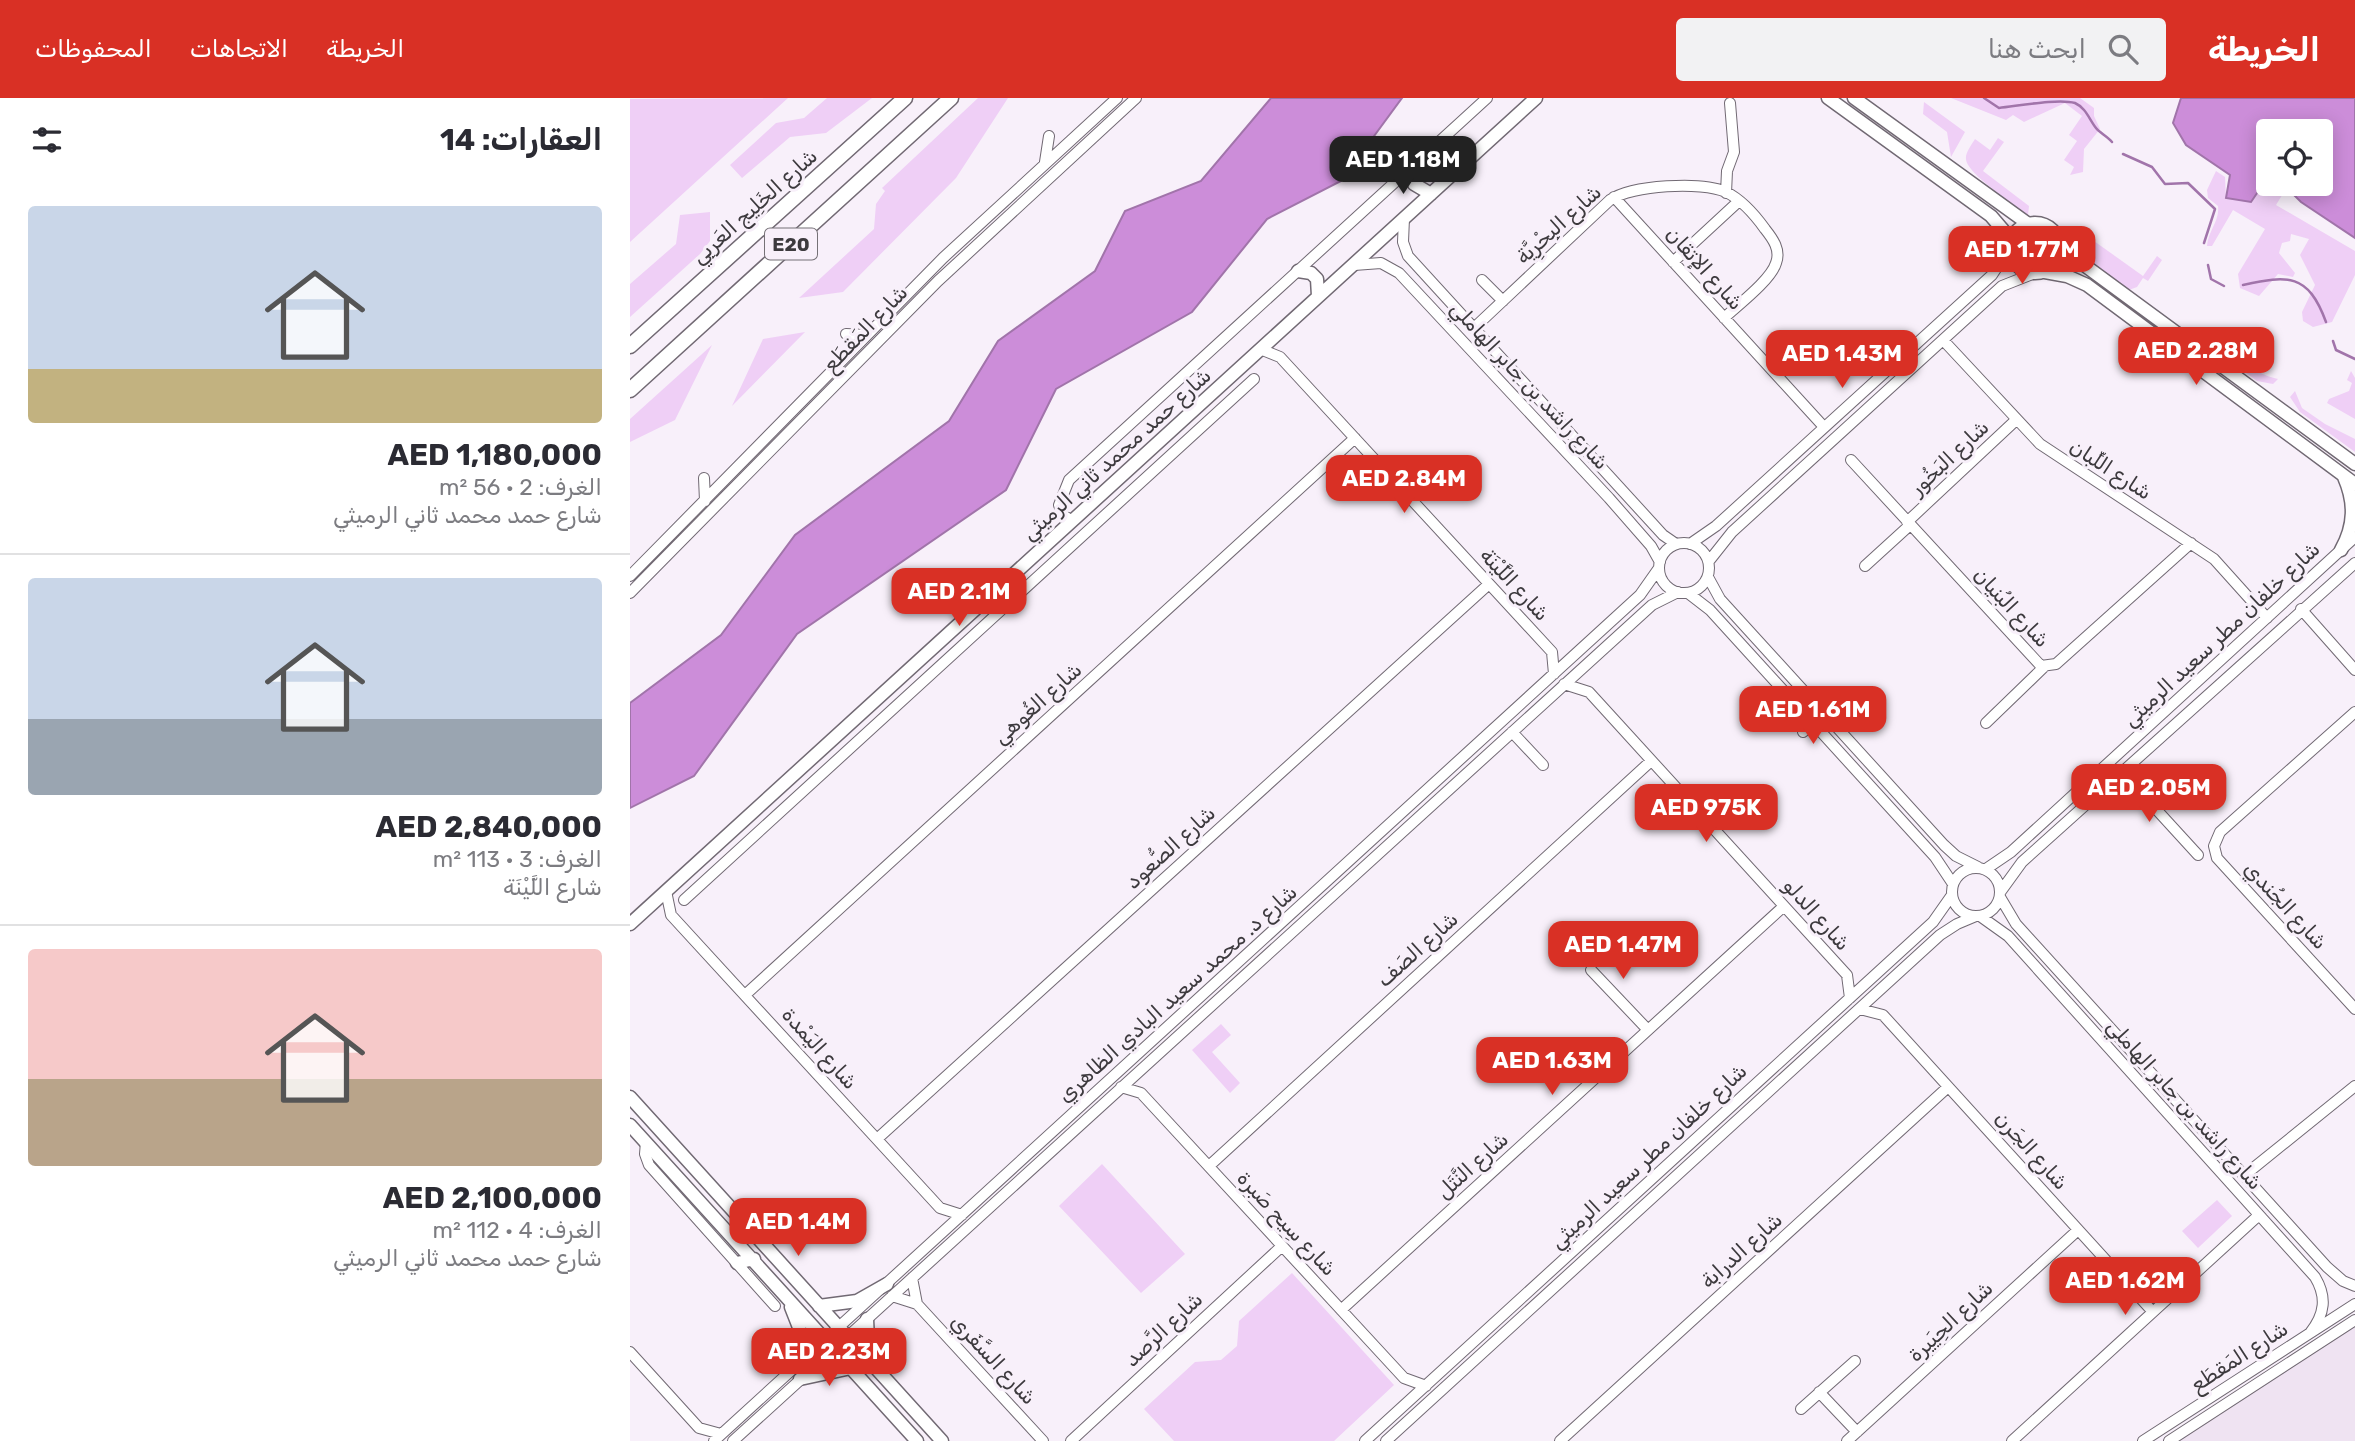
<!DOCTYPE html>
<html lang="ar">
<head>
<meta charset="utf-8">
<style>
	body { margin:0; font-family:Rubik,"Noto Naskh Arabic",sans-serif; background:#f2f2f3; color:#2b2b33; direction:rtl; height:100vh; display:flex; flex-direction:column; font-size:26px; white-space:nowrap }
	* { box-sizing:border-box; margin:0 }
	p { font-size:23px; color:#7c7c81 }
	.icon { flex:none; width:38px; height:38px; fill:none; stroke:currentColor; stroke-width:2; stroke-linecap:round; stroke-linejoin:round }
	.map { position:relative; flex:1; overflow:hidden; direction:ltr }
	.panel { display:flex; flex-direction:column; background:#fff; width:630px }
	.panel>* { flex:none }
	.fabs { position:absolute; left:1626px; top:21px; display:grid; gap:14px }
	.fabs a { display:grid; place-items:center; width:77px; height:77px; border-radius:7px; background:#fff; box-shadow:0 4px 18px #0003; font-size:35px }
	.price { position:absolute; translate:-50% -60px; padding:0 16px; border-radius:14px; background:#d93025; color:#fff; font-size:23px; line-height:46px; filter:drop-shadow(0 2px 4px #0008) }
	.price::after { content:''; position:absolute; left:50%; top:42px; width:21px; height:16px; margin-left:-10px; background:inherit; clip-path:polygon(0 0,100% 0,50% 100%) }
	.price.active { background:#222; color:#fff }
	ul { padding:0; list-style:none }
	li { display:grid; align-content:center; gap:14px; height:371px; padding:0 28px }
	li+li { border-top:2px solid #e1e1e2 }
	li span { display:grid; place-items:center; height:217px; border-radius:7px; color:#555 }
	li>.icon { margin-inline-start:auto }
	span .icon { width:126px; height:126px; fill:#fffc; stroke-width:1 }
	li b { font-size:30px }
	h2 { display:flex; justify-content:space-between; align-items:center; height:84px; padding:0 28px; font-size:30px }
	header { display:flex; align-items:center; gap:42px; box-sizing:border-box; height:98px; padding:0 35px; background:#d93025; color:#fff }
	header strong { font-size:33px }
	nav { display:flex; gap:38px; margin-inline-start:auto; font-size:24px }
	.search { width:490px; height:63px; background:#f2f2f3; display:flex; align-items:center; gap:18px; box-sizing:border-box; padding:0 24px; border-radius:7px; color:#7c7c81; font-size:26px }
	main { display:flex; flex:1; min-height:0 }
	.map>svg:first-child { display:block }
	.built { fill:#efe3f2 }
	.green { fill:#efcff6 }
	.water { fill:#cc8dd9; stroke:#a174aa; stroke-width:2 }
	.lines { fill:none; stroke-linecap:round; stroke-linejoin:round }
	.stream { stroke:#a174aa; stroke-width:2.5 }
	.minor-casing { stroke:#716973; stroke-width:12 }
	.major-casing { stroke:#716973; stroke-width:15 }
	.highway-casing { stroke:#716973; stroke-width:17 }
	.minor { stroke:#fff; stroke-width:10 }
	.major { stroke:#fff; stroke-width:12 }
	.highway { stroke:#fff; stroke-width:14 }
	.labels { text-anchor:middle; dominant-baseline:central; stroke-width:6; stroke-linejoin:round; paint-order:stroke }
	.shield { fill:#f8f0fa; stroke:#757176; stroke-width:2 }
	.shield-label { font-size:19px; font-weight:bold; fill:#3d3a3e }
	.street-label { font-size:21px; fill:#3d3a3e; stroke:#f8f0fa }
</style>
</head>
<body>
<header>
<strong>الخريطة</strong>
<div class="search"><svg class="icon" aria-label="search" viewBox="0 0 24 24"><circle cx="10" cy="10" r="6"/><path d="M15 15l6 6"/></svg>ابحث هنا</div>
<nav><a>الخريطة</a><a>الاتجاهات</a><a>المحفوظات</a></nav>
</header>
<main>
<div class="map">
<svg width="1725" height="1343" viewBox="0 0 1725 1343">
	<rect width="100%" height="100%" fill="#f8f0fa"/>
	<path class="built" d="M1725,1228V1343H1548Z"/>
	<path class="green" d="M158,0L0,144V1Z
		M197,0H242L196,35L160,39L112,80L100,67L146,25L174,20Z
		M348,0H378L326,80L213,194L169,200L244,131L246,106L255,93L252,90Z
		M1321,0H1450L1464,10V18L1470,31L1454,51L1453,74L1440,77L1444,69L1434,62L1447,43L1439,37L1452,18L1435,5L1394,24L1383,17L1376,22Z
		M1294,4L1335,34L1321,59L1317,34L1293,16Z
		M1368,40L1374,44L1353,73L1399,108L1398,117C1386,108 1336,75 1336,61C1335,55 1342,46 1345,41L1360,52Z
		M1586,73L1595,79L1596,100L1621,104L1638,79V86H1659L1646,107L1725,153V177L1702,224L1683,229L1673,223L1672,214L1685,187L1670,157L1679,141L1661,136L1660,143L1652,145L1649,155L1665,175L1663,179L1648,176L1629,198L1610,190L1608,176L1635,131L1603,112L1582,148H1577C1578,133 1590,123 1588,108L1578,100L1577,92Z
		M80,114V143L70,156L0,219V186L46,146L50,117Z
		M1397,133L1417,141L1424,153L1420,164C1405,171 1392,159 1387,145L1390,138Z
		M1450,133L1513,178L1527,158L1532,162L1518,183L1513,180L1507,189L1499,192L1440,147L1441,140Z
		M175,234L102,308L133,241Z
		M1583,244L1604,246C1610,266 1628,276 1648,281L1643,286L1627,283L1580,248Z
		M82,247L45,322L0,344V321Z
		M1721,273L1725,280V321L1697,305L1699,301L1719,293L1722,285L1717,282Z
		M1665,293L1672,310L1695,326L1725,341V354L1670,314L1660,299Z
		M591,926L601,937L582,954L610,985L600,995L562,952Z
		M472,1066L555,1156L511,1195L429,1108Z
		M1587,1102L1602,1118L1568,1150L1552,1133Z
		M662,1175L764,1287L704,1343H544L514,1311L565,1264L591,1262L607,1248L609,1223Z"/>
	<path class="water" d="M641,0H772L711,83L637,121L562,214L426,291L376,392L167,536L64,678L0,710V605L91,537L165,437L319,323L368,243L465,173L495,113L571,83Z
		M1551,0H1725V140L1671,104L1657,90L1659,86H1690V33H1638V79L1621,104L1596,100L1600,77L1556,47L1543,25Z"/>
	<g class="lines">
		<path class="stream" d="M1354,0L1369,10C1388,8 1429,0 1445,5C1456,10 1459,21 1466,30C1470,35 1477,38 1482,44
			M1493,56L1522,69L1535,86L1558,85L1585,111L1574,145
			M1578,167L1581,181L1594,188
			M1613,187C1658,177 1678,175 1696,224
			M1703,243L1706,252L1725,261"/>
		<defs>
			<path id="minor" d="M415,64L419,38
				M1096,95L1097,73L1104,54L1100,5
				M984,99L1194,329
				M774,120L773,144L778,158L1033,437L1046,446
				M1043,164L1109,103
				M724,167L751,165L769,175L979,400L1021,448L1030,464
				M852,182L873,203
				M845,229L980,102C1002,87 1071,83 1096,94C1112,102 1125,117 1135,131C1143,141 1151,152 1146,165C1141,182 1108,207 1094,220
				M216,236L237,237
				M1313,242L1410,346L1584,461L1637,520
				M630,251L650,259L922,554L924,576
				M1221,362L1411,568L1426,566L1561,445
				M74,380L75,403
				M442,423L433,417L429,407L439,382L857,0
				M1277,424L1386,322
				M1029 470a25 25 0 1 1 50 0a25 25 0 1 1-50 0Z
				M1060,446L1086,428L1362,177L1379,151
				M1079,463L1102,434L1372,188L1405,175
				M1235,468L1280,427
				M0,478L313,160L487,0
				M1078,479L1090,501L1314,747L1326,758L1348,769
				M0,495L308,183L506,0
				M1058,495L1080,512L1305,759L1323,786
				M1671,511L1725,572
				M934,586L959,594L1217,877L1220,900
				M1725,614L1590,734L1584,748L1587,760L1725,911
				M1356,625L1415,568
				M882,634L913,667
				M1173,634L1183,625
				M1493,675L1568,757
				M1322 794a24 24 0 1 1 48 0a24 24 0 1 1-48 0Z
				M1356,771L1381,754L1725,439
				M36,793L41,817L310,1110L332,1117
				M1371,793L1392,764L1725,465
				M1370,799L1386,826L1697,1169L1713,1183L1725,1188
				M54,802L624,281
				M1350,818L1378,838L1685,1179C1697,1199 1695,1216 1680,1235
				M961,872L1018,932
				M115,897L725,340
				M1230,911L1253,917L1523,1214
				M491,989L511,995L774,1280L796,1288
				M247,1041L859,486
				M16,1044L15,1056L19,1067L145,1208
				M579,1068L1021,663
				M1616,1076L1725,988
				M282,1180L287,1206
				M262,1198L287,1206L413,1343
				M711,1212L1154,808
				M0,1254L69,1330L91,1336
				M1189,1294L1227,1334
				M1171,1311L1225,1263
				M84,1343L1010,497L1029,470
				M103,1343L1022,507L1048,494
				M441,1343L652,1148
				M735,1343L1303,824L1322,797
				M756,1343L1310,837L1327,826L1346,818
				M930,1343L1318,989
				M1217,1343L1448,1132
				M1382,1343L1629,1117L1632,1120
				M1513,1343L1725,1206
				M1539,1343L1725,1222"/>
			<path id="major" d="M1198,0L1361,118L1373,132L1379,146
				M1224,0L1397,125
				M779,71L784,86L801,96
				M1380 150a25 25 0 1 1 50 0a25 25 0 1 1-50 0Z
				M1431,150L1725,366
				M668,173L681,175L687,181L688,198
				M1415,174L1437,178L1457,187L1725,386
				M1711,452C1725,427 1725,404 1714,379
				M0,826L906,0
				M0,999L312,1343
				M0,1027L287,1343
				M107,1165L124,1161
				M189,1208L227,1203L257,1186
				M161,1209L172,1237L174,1261
				M237,1221L238,1242L246,1266
				M170,1281L221,1270"/>
			<path id="highway" d="M0,248L275,0
				M0,292L321,0"/>
		</defs>
		<use href="#minor" class="minor-casing"/>
		<use href="#major" class="major-casing"/>
		<use href="#highway" class="highway-casing"/>
		<use href="#minor" class="minor"/>
		<use href="#major" class="major"/>
		<use href="#highway" class="highway"/>
	</g>
	<g class="labels">
		<rect class="shield" x="135" y="130.5" width="52" height="31" rx="5"/>
		<g class="shield-label">
			<text x="161" y="146">E20</text>
		</g>
		<g class="street-label">
			<text transform="translate(124 108) rotate(-42)">شارع الخَلِيج العَربِي</text>
			<text transform="translate(928 126) rotate(-42)">شارع البِحْرِيَّة</text>
			<text transform="translate(1075 170) rotate(48)">شارع الإتقان</text>
			<text transform="translate(235 230) rotate(-46)">شارع المَقطَع</text>
			<text transform="translate(900 287) rotate(47)">شارع راشد بن جابر الهاملي</text>
			<text transform="translate(486 356) rotate(-42)">شارع حمد محمد ثاني الرميثي</text>
			<text transform="translate(1319 359) rotate(-43)">شارع البَخُور</text>
			<text transform="translate(1481 371) rotate(33)">شارع اللِّبان</text>
			<text transform="translate(885 486) rotate(47)">شارع اللَّيْنَة</text>
			<text transform="translate(1382 509) rotate(47)">شارع البُنيان</text>
			<text transform="translate(1591 536) rotate(-43)">شارع خلفان مطر سعيد الرميثي</text>
			<text transform="translate(407 605) rotate(-42)">شارع الغُوهي</text>
			<text transform="translate(540 749) rotate(-42)">شارع الصُّعود</text>
			<text transform="translate(1656 807) rotate(47)">شارع الجُندي</text>
			<text transform="translate(1187 816) rotate(48)">شارع الدلو</text>
			<text transform="translate(787 851) rotate(-42)">شارع الصَف</text>
			<text transform="translate(547 895) rotate(-42)">شارع د. محمد سعيد البادي الظاهري</text>
			<text transform="translate(190 950) rotate(48)">شارع اليَمْدة</text>
			<text transform="translate(1555 1006) rotate(48)">شارع راشد بن جابر الهاملي</text>
			<text transform="translate(1402 1052) rotate(48)">شارع الجَرن</text>
			<text transform="translate(1018 1058) rotate(-43)">شارع خلفان مطر سعيد الرميثي</text>
			<text transform="translate(842 1067) rotate(-42)">شارع النَّتَل</text>
			<text transform="translate(657 1125) rotate(47)">شارع سِيح صَبرة</text>
			<text transform="translate(1111 1152) rotate(-42)">شارع الدرابة</text>
			<text transform="translate(1320 1223) rotate(-43)">شارع الحِيَيرة</text>
			<text transform="translate(533 1231) rotate(-43)">شارع الرَّصد</text>
			<text transform="translate(1609 1258) rotate(-33)">شارع المَقطَع</text>
			<text transform="translate(364 1261) rotate(47)">شارع السَّفَري</text>
		</g>
	</g>
</svg>
<div class="fabs">
<a><svg class="icon" aria-label="locate" viewBox="0 0 24 24"><circle cx="12" cy="12" r="6"/><path d="M12 2v4M12 18v4M2 12h4M18 12h4"/></svg></a>
</div>
<b class="price active" style="left:773px;top:98px">AED 1.18M</b>
<b class="price" style="left:1392px;top:188px">AED 1.77M</b>
<b class="price" style="left:1566px;top:289px">AED 2.28M</b>
<b class="price" style="left:1212px;top:292px">AED 1.43M</b>
<b class="price" style="left:774px;top:417px">AED 2.84M</b>
<b class="price" style="left:329px;top:530px">AED 2.1M</b>
<b class="price" style="left:1183px;top:648px">AED 1.61M</b>
<b class="price" style="left:1519px;top:726px">AED 2.05M</b>
<b class="price" style="left:1076px;top:746px">AED 975K</b>
<b class="price" style="left:993px;top:883px">AED 1.47M</b>
<b class="price" style="left:922px;top:999px">AED 1.63M</b>
<b class="price" style="left:168px;top:1160px">AED 1.4M</b>
<b class="price" style="left:1495px;top:1219px">AED 1.62M</b>
<b class="price" style="left:199px;top:1290px">AED 2.23M</b>
</div>
<section class="panel">
<h2>العقارات: 14<svg class="icon" aria-label="filters" viewBox="0 0 24 24"><path d="M4 7h16M4 17h16"/><circle cx="9" cy="7" r="2"/><circle cx="15" cy="17" r="2"/></svg></h2>
<ul>
<li><span style="background:linear-gradient(#c9d6e8 75%,#c2b280 0)"><svg class="icon" aria-label="home" viewBox="0 0 24 24"><path d="M3 11l9-7 9 7M6 9v11h12V9"/></svg></span><div><b>AED 1,180,000</b><p>الغرف: 2 · 56 m²</p><p>شارع حمد محمد ثاني الرميثي</p></div></li>
<li><span style="background:linear-gradient(#c9d6e8 65%,#9aa5b1 0)"><svg class="icon" aria-label="home" viewBox="0 0 24 24"><path d="M3 11l9-7 9 7M6 9v11h12V9"/></svg></span><div><b>AED 2,840,000</b><p>الغرف: 3 · 113 m²</p><p>شارع اللَّيْنَة</p></div></li>
<li><span style="background:linear-gradient(#f6c9c9 60%,#b9a48a 0)"><svg class="icon" aria-label="home" viewBox="0 0 24 24"><path d="M3 11l9-7 9 7M6 9v11h12V9"/></svg></span><div><b>AED 2,100,000</b><p>الغرف: 4 · 112 m²</p><p>شارع حمد محمد ثاني الرميثي</p></div></li>
</ul>
</section>
</main>
</body>
</html>
